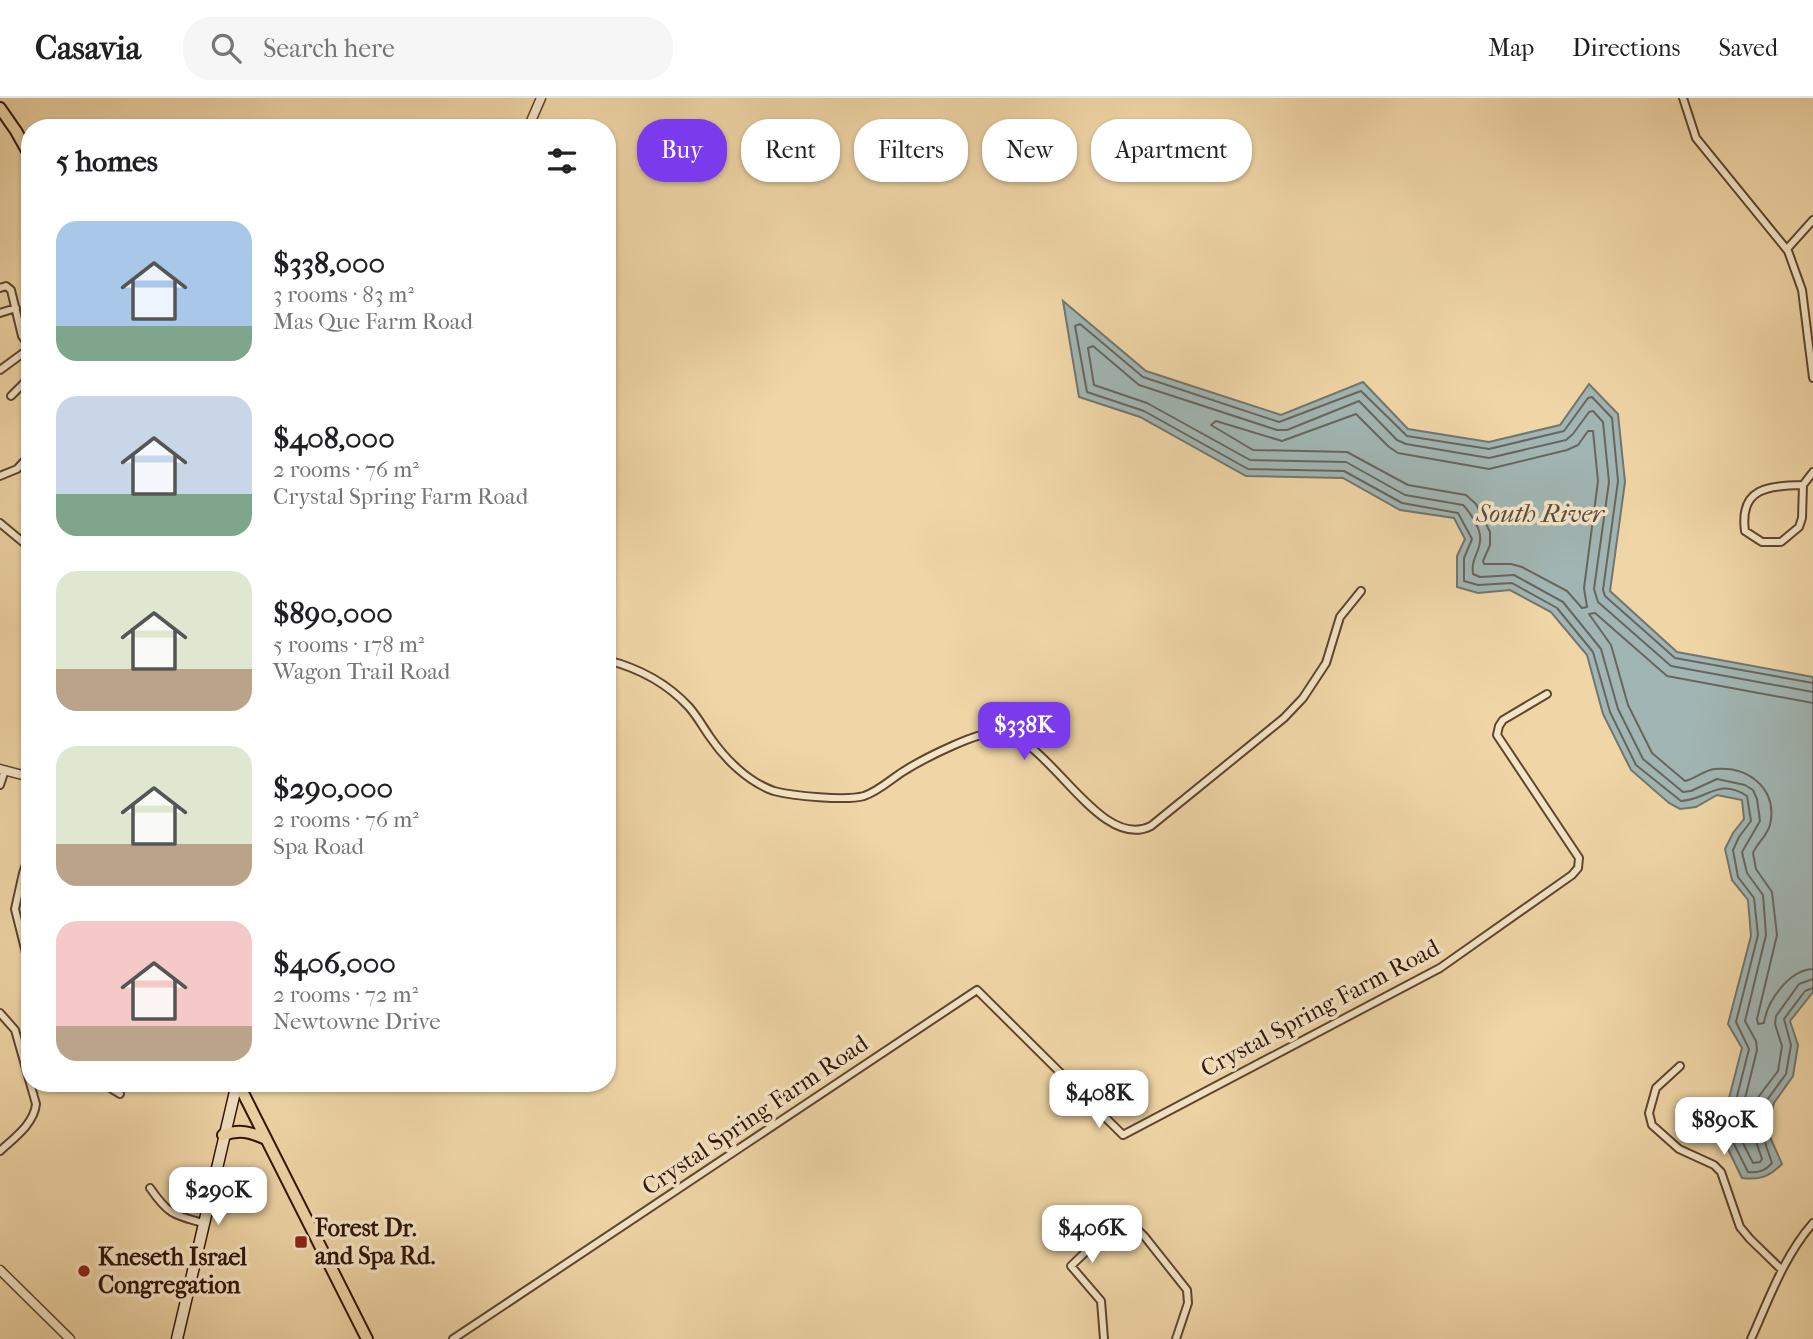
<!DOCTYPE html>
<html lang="en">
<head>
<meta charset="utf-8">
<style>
	body { margin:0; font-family:"IM FELL French Canon",serif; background:#f6f6f6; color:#202124; height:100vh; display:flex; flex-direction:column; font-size:26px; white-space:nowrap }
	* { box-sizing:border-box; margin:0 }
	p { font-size:23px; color:#757577 }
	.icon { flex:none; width:38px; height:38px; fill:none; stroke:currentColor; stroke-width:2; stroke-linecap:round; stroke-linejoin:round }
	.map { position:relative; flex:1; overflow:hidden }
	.side { position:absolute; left:21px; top:21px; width:595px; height:973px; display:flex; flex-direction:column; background:#fff; border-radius:28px; box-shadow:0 2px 5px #0004 }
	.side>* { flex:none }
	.banner { position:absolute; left:637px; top:21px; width:665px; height:63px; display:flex; gap:14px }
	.price { position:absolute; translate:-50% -60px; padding:0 16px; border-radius:14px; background:#fff; color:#222; font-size:23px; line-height:46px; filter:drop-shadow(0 2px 4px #0008) }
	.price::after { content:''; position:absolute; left:50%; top:42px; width:21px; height:16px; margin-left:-10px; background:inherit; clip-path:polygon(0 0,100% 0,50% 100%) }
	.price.on { background:#7c3aed; color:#fff }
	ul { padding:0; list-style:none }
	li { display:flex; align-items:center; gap:21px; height:175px; padding:0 35px }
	li span { display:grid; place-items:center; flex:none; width:196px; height:140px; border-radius:21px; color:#555 }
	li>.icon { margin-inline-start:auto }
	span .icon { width:84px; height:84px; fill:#fffc; stroke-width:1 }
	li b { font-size:30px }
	h2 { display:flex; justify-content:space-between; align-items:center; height:84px; padding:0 35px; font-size:30px }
	.tag { padding:0 24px; border-radius:28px; background:#fff; box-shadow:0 2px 5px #0004; font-size:24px; line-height:63px }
	.tag.on { background:#7c3aed; color:#fff }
	header { display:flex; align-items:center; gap:42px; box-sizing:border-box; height:98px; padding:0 35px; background:#fff; border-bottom:2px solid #e0e0e0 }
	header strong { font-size:33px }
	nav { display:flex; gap:38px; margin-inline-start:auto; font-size:24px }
	.search { width:490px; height:63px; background:#f6f6f6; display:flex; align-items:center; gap:18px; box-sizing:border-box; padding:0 24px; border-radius:28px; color:#757577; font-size:26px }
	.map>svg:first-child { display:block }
	.water { fill:#a1b6b4; stroke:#73766f; stroke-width:2 }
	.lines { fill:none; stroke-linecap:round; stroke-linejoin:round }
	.shore { stroke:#68665e; stroke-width:2 }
	.minor-casing { stroke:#5f4530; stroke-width:10 }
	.tertiary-casing { stroke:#5f4530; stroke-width:11 }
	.secondary-casing { stroke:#2f1508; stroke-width:13 }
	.primary-casing { stroke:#2f1508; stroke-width:14 }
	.minor { stroke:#f5e4c6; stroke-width:6 }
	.tertiary { stroke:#f5e4c6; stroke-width:8 }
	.secondary { stroke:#f5e4c6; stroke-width:10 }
	.primary { stroke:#f0d6a7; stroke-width:10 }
	.poi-dot { fill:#8f2418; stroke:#f5e4c6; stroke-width:2.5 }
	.labels { text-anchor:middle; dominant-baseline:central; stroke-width:7; stroke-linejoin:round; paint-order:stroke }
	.street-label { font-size:24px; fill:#2f1508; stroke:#f5e4c6 }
	.poi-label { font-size:24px; font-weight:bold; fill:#2f1508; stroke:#f5e4c6; text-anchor:start }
	.water-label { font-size:26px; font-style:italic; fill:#574d44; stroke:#f5e4c6 }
</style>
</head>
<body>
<header>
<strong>Casavia</strong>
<div class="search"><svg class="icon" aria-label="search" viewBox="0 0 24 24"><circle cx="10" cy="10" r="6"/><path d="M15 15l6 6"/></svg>Search here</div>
<nav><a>Map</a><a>Directions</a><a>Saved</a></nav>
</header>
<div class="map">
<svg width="1813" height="1241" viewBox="0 0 1813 1241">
	<rect width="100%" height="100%" fill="#f0d6a7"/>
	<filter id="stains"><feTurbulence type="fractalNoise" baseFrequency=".00286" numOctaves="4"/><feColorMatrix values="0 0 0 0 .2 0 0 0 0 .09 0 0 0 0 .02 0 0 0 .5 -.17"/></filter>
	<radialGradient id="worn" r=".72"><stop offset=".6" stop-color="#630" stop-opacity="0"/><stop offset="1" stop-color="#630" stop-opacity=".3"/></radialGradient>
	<path class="water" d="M1063,203L1146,273L1281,317L1363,284L1408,331L1489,344L1560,327L1589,286L1618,316L1625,384L1610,493L1677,554L1813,579V894L1790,923L1798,947L1793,978L1774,1005L1767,1032L1782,1066C1769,1079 1760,1082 1742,1080L1720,1035L1742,950L1728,926L1751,838L1748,802L1732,782L1725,751L1733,735L1744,721L1742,702L1717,697L1696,709L1680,711L1669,705L1631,672L1603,616L1587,557L1551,514L1510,492L1478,495L1457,489V458L1465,441L1454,420L1400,412L1343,380L1246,378L1140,319L1079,299Z"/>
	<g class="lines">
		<path class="shore" d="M1356,316L1389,349L1398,355L1489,371L1567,352L1578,347L1588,333H1593L1598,383L1584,490L1587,509L1582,510L1567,493L1522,469L1511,466H1484L1483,463L1490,447V434L1476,406L1466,397L1408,387L1347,354L1253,352L1211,327L1216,323L1282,343Z
			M1813,585L1675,560L1605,498L1603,492L1618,383L1612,320L1592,299L1588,300L1564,333L1489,351L1407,338L1361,293L1279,324L1143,279L1080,226L1075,228L1087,294L1144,313L1248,371L1344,373L1402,405L1458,415L1472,441L1464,460V483L1478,487L1512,485L1557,510L1593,554L1610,614L1636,667L1681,703C1707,702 1718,679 1747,698L1751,723L1739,739L1733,752L1738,779L1754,800L1758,837L1736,924L1749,951L1728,1034L1748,1074C1758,1075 1765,1073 1772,1065L1760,1030L1767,1002L1786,976L1791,947L1784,921L1805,893L1813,890
			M1813,594L1671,568L1598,504L1594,491L1609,384L1603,324L1593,313L1589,314L1573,336L1566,342L1489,360L1406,346L1397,342L1359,303L1287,332H1277L1139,287L1093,248L1088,250L1094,287L1147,305L1250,362L1346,364L1405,397L1463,407C1470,414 1482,432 1480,443C1479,456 1471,460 1473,476L1480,479L1514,477L1563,504L1601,551L1618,611L1643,661L1683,694L1691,693L1717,681L1745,687L1753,692L1757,701L1760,723L1742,754L1747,775L1763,797L1766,837L1745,923L1756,943L1757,952L1737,1033L1753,1065L1760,1064L1762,1061L1751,1029L1759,998L1778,973L1782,948L1775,926L1776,918L1799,886L1813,881
			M1813,605L1667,578L1595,515L1589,516L1611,547L1628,607L1652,655L1685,683C1695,681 1704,672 1715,671C1749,668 1778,691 1770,727C1767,738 1757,745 1753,755L1756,771L1772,794L1777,837L1757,921L1758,926L1764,925C1767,903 1789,872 1813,871"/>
		<defs>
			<path id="minor" d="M1683,0L1696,40L1788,153L1802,192L1813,280
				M1787,151L1813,122
				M0,190L6,188L11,192L22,238L30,249
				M0,215L16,210
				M0,272L30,250
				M11,298L30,279
				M0,378L17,371L30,357
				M1803,387C1769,388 1739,389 1745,433L1762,444H1781L1799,429L1802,420L1803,387L1813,374
				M0,425L30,450
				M607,562C638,570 667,585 689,609C697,618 703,629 710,639C725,661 748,684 774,693C793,698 846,703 864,698C879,693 891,681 904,673C923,661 981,631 1002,634C1050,642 1100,754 1151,728L1284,620L1303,600L1326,565L1340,519L1361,493
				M0,687L5,672
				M30,754L23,775L15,811L30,871
				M0,915L15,932L36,1006C34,1026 14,1040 0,1053
				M1680,968L1656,990L1649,1015L1652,1027L1679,1051L1714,1067L1721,1074L1740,1129L1750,1141L1782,1172
				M102,985L120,996
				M150,1090C168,1116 173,1117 203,1125
				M453,1241L977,892L1123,1037L1440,870L1572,777L1578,770L1579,760L1497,637L1499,628L1503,622L1547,596
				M1104,1241L1101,1203L1071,1168L1100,1140L1123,1124L1134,1128L1145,1139L1187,1192L1188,1205L1176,1241
				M1751,1241C1769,1201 1784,1158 1813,1125"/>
			<path id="tertiary" d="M528,30L541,0
				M0,671L30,679
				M0,1172L70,1241"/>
			<path id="secondary" d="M177,1241L237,985"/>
			<path id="primary" d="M0,10L16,33L30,58
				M238,985L367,1241
				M223,1037C240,1031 250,1034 266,1041"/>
		</defs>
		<use href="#minor" class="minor-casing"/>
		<use href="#tertiary" class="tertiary-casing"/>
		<use href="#secondary" class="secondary-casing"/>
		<use href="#primary" class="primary-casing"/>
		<use href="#minor" class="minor"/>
		<use href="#tertiary" class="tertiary"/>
		<use href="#secondary" class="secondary"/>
		<use href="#primary" class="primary"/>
	</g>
	<g class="poi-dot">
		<rect x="294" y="1137" width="14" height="14" rx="3.5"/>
		<circle cx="84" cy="1173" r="7"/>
	</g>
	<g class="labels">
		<g class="street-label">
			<text transform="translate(1320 910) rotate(-28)">Crystal Spring Farm Road</text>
			<text transform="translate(755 1017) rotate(-34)">Crystal Spring Farm Road</text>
		</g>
		<g class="poi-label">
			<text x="315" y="1130">Forest Dr.<tspan x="315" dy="28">and Spa Rd.</tspan></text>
			<text x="98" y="1159">Kneseth Israel<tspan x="98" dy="28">Congregation</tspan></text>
		</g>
		<g class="water-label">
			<text x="1540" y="415">South River</text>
		</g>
	</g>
	<rect width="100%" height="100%" filter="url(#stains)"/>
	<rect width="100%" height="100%" fill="url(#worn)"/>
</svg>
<b class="price on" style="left:1024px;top:664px">$338K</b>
<b class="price" style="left:1099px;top:1032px">$408K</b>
<b class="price" style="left:1724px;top:1059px">$890K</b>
<b class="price" style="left:218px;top:1129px">$290K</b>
<b class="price" style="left:1092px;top:1167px">$406K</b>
<div class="banner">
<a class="tag on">Buy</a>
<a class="tag">Rent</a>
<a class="tag">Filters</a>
<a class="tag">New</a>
<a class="tag">Apartment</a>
</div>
<section class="side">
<h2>5 homes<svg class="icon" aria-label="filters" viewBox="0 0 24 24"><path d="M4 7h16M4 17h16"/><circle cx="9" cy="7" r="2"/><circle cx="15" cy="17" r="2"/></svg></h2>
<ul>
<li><span style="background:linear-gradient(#a9c7e8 75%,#7fa58c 0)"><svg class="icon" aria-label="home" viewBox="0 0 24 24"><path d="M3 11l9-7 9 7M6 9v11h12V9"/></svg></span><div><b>$338,000</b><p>3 rooms · 83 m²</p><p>Mas Que Farm Road</p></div></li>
<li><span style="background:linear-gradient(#c9d6e8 70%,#7fa58c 0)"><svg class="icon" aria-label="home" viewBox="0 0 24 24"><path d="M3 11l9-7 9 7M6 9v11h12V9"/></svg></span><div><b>$408,000</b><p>2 rooms · 76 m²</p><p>Crystal Spring Farm Road</p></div></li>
<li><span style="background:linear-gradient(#dfe7d0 70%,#b9a48a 0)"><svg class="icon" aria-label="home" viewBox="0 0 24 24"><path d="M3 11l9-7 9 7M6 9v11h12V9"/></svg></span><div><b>$890,000</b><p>5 rooms · 178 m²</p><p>Wagon Trail Road</p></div></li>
<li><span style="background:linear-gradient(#dfe7d0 70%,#b9a48a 0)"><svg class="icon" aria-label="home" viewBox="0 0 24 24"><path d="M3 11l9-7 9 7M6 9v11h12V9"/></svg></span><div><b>$290,000</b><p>2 rooms · 76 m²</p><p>Spa Road</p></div></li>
<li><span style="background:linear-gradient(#f6c9c9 75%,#b9a48a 0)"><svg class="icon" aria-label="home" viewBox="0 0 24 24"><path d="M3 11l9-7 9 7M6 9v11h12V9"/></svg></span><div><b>$406,000</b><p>2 rooms · 72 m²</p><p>Newtowne Drive</p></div></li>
</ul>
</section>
</div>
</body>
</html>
